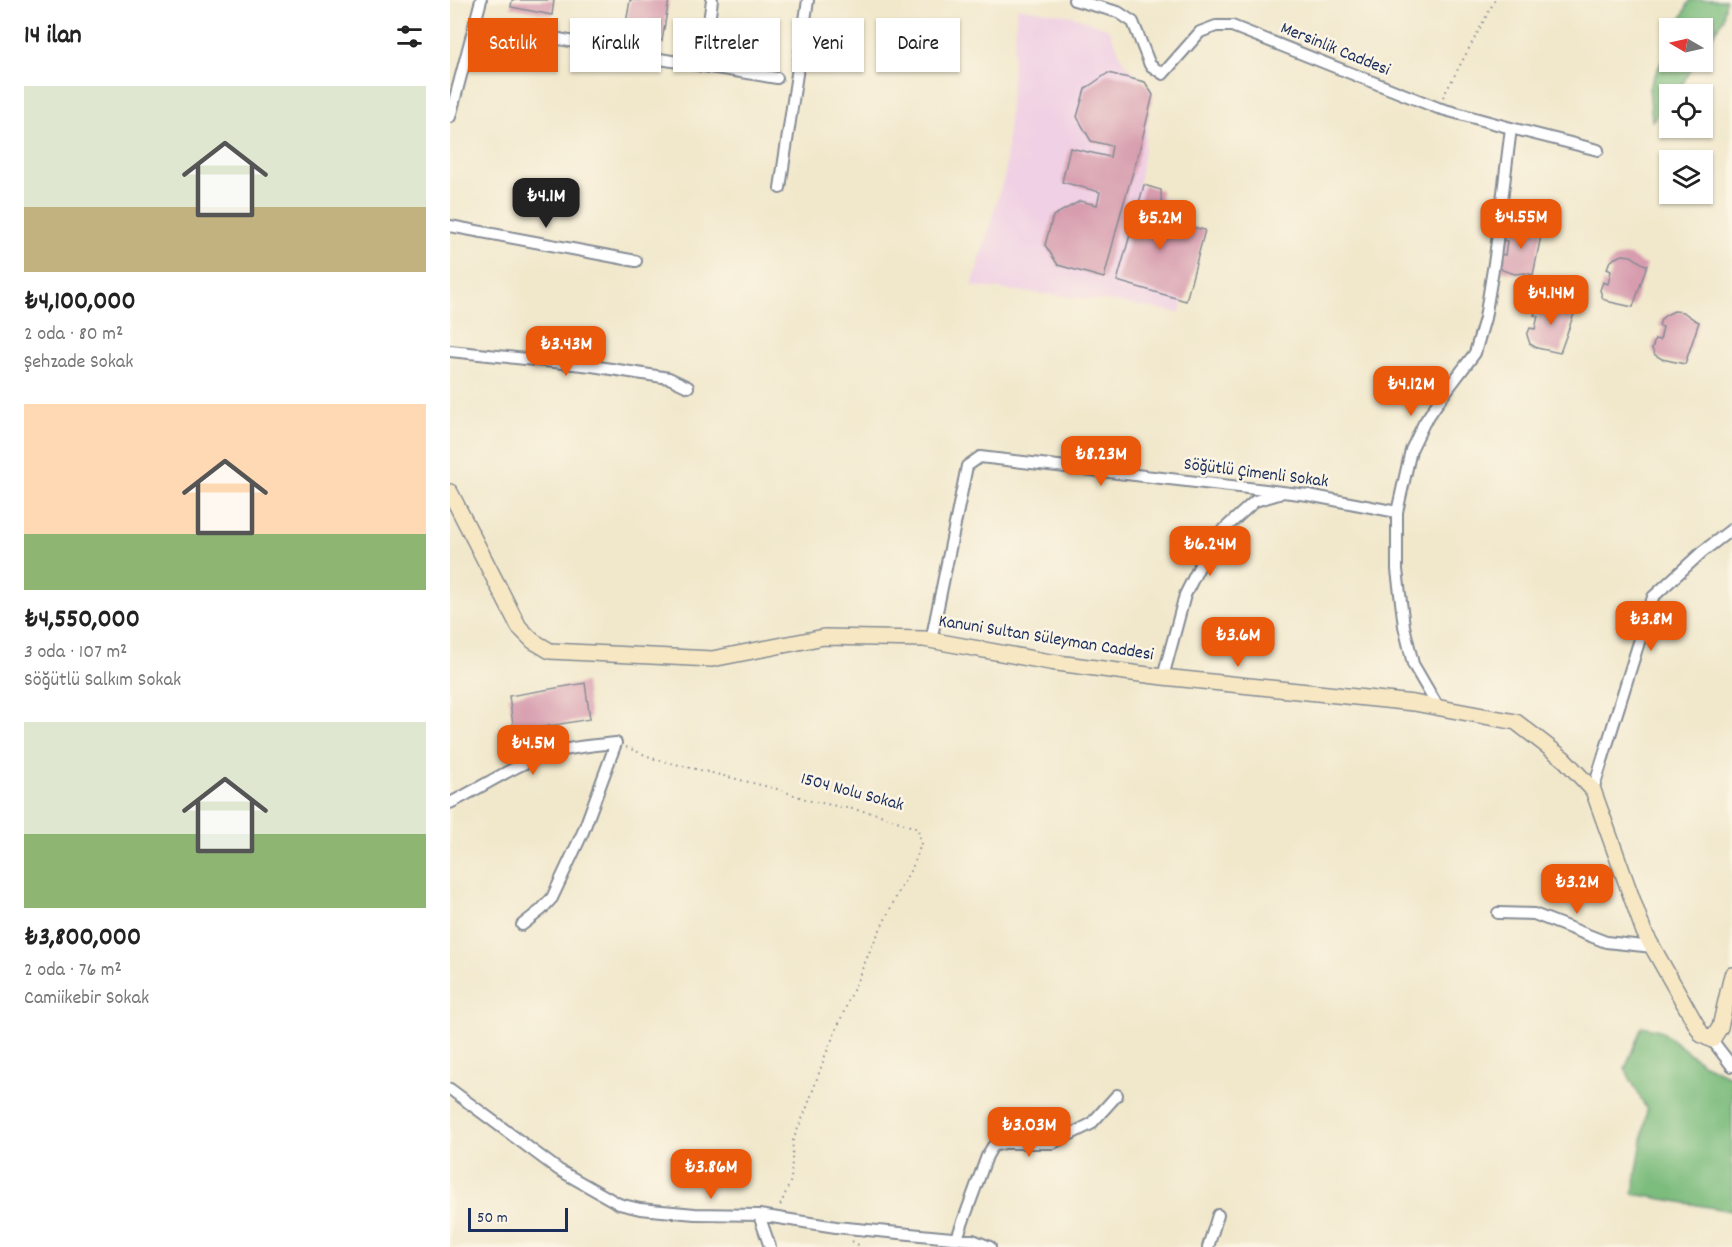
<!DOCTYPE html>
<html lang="tr">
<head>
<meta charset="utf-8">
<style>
	body { margin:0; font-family:Dekko,sans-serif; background:#f6f6f6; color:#222; height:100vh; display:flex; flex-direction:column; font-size:22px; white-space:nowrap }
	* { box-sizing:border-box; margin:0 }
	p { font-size:20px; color:#767676 }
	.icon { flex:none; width:33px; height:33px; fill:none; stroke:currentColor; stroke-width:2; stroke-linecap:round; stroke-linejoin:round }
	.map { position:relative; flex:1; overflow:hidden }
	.side { display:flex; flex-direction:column; background:#fff; width:450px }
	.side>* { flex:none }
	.hud { position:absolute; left:18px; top:18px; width:570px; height:54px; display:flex; gap:12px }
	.needle { width:39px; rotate:279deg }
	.fabs { position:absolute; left:1209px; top:18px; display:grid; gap:12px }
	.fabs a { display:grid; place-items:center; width:54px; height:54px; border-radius:0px; background:#fff; box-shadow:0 2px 4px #0004; font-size:30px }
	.scale { position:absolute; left:18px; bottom:15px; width:100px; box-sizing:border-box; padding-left:6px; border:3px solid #1b2f5e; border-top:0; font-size:16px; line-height:21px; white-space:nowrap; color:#1b2f5e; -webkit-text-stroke:4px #fcf5e5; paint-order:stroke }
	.price { position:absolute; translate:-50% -51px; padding:0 14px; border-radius:12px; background:#ea580c; color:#fff; font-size:20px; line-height:39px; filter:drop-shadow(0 2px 3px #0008) }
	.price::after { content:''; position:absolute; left:50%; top:36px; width:18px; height:14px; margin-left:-9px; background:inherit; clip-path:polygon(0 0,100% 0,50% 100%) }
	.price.on { background:#222; color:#fff }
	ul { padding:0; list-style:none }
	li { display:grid; align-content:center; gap:12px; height:318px; padding:0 24px }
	li span { display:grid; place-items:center; height:186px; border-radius:0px; color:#555 }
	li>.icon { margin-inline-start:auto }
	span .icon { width:108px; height:108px; fill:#fffc; stroke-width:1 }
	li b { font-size:26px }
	h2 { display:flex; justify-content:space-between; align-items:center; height:72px; padding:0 24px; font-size:26px }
	.chip { padding:0 21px; border-radius:0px; background:#fff; box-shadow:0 2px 4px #0004; font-size:21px; line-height:54px }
	.chip.on { background:#ea580c; color:#fff }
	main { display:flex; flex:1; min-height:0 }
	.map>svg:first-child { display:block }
	.built { fill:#f0d0e4 }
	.forest { fill:#7cbc7d; stroke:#4c766e; stroke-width:1.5 }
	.building { fill:#d79cae }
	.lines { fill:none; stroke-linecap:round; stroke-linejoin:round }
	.street-casing { stroke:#868c95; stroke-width:14 }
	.secondary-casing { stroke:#868c95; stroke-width:18 }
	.path { stroke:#868c95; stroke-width:2; stroke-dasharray:1.5 4.5; stroke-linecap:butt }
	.street { stroke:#fff; stroke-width:10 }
	.secondary { stroke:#f7e8c3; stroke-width:15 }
	.labels { text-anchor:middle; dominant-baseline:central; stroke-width:5; stroke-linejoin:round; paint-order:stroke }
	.street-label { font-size:18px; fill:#1b2f5e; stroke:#fcf5e5 }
</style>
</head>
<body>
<main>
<section class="side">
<h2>14 ilan<svg class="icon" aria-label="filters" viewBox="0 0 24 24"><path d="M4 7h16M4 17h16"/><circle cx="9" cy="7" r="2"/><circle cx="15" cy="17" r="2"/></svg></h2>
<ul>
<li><span style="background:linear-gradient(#dfe7d0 65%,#c2b280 0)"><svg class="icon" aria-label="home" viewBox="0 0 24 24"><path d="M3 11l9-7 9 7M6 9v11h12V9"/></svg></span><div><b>₺4,100,000</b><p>2 oda · 80 m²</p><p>Şehzade Sokak</p></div></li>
<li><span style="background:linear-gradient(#ffd9b3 70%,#8fb573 0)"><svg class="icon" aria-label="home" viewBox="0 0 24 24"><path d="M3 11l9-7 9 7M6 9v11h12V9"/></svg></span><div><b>₺4,550,000</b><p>3 oda · 107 m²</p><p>Söğütlü Salkım Sokak</p></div></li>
<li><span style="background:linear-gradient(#dfe7d0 60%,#8fb573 0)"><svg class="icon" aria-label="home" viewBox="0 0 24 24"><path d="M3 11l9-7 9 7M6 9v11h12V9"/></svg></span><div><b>₺3,800,000</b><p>2 oda · 76 m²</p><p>Camiikebir Sokak</p></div></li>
</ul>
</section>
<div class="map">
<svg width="1282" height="1247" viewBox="0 0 1282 1247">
	<rect width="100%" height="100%" fill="#fcf5e5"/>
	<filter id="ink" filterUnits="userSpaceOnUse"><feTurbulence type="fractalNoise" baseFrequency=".0167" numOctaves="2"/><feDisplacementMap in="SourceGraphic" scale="12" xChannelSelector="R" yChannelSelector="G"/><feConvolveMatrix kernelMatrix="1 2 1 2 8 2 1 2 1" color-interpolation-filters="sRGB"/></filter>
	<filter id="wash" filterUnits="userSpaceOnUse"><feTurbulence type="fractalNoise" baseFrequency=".008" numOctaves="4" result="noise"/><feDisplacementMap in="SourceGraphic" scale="24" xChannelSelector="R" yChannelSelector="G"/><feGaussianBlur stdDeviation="1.35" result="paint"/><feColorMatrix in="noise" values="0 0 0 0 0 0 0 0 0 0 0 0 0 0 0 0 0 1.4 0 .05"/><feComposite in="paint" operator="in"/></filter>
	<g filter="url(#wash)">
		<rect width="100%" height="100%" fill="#f1e8cc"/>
		<path class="built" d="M567,7L622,16L659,29L674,62L702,91L689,185L720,202L747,237L730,313L665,302L522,286L555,173Z"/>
		<path class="forest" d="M1240,0H1276L1273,19L1253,52L1252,28H1227Z
			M1219,46L1220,62H1246L1228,91L1225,94H1220L1219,101L1202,121L1199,88Z
			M1192,1026L1210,1030L1252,1063L1282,1077V1211L1183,1194L1197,1110L1175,1069Z"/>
		<g id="blocks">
			<path class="building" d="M62,0H104L102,15L61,7Z
				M180,0H219L212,41L174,35Z
				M658,73L695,82L703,95L689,152L671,212L654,278L608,265L595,245L603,216L630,201L647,205L650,192L612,182L620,148L660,157L662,146L641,141L627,117L635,89Z
				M694,185L711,190L712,220L755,230L736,301L667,281Z
				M1066,224H1075L1087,231H1092L1083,275L1075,273L1065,274L1052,270L1049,264L1050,254L1055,255L1057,241L1052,240L1054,234L1059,228Z
				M1173,255L1181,256L1193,264L1197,265L1183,307L1160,302L1153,299L1150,290L1153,282L1158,284L1161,271L1157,269L1159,263L1165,258Z
				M1100,300L1108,301L1120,310L1125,311L1110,353L1087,348L1080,344L1077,335L1080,328L1085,329L1088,316L1084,315L1087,308L1092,304Z
				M1224,311L1233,312L1245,320L1249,322L1235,364L1212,359L1205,355L1202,349L1205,339L1210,340L1213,327L1209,326L1211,319L1216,315Z
				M135,683L140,719L64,732L59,696Z"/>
		</g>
	</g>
	<g filter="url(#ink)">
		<use href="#blocks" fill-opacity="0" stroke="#868c95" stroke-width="1.5"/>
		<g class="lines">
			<defs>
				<path id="street" d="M624,0L668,12L683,22L700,65L713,74L750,32L766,26H782L988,108L1061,128L1148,150
					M25,21L185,55L327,78
					M253,66L262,0
					M0,117L31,0
					M330,188L358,0
					M0,226L186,261
					M0,351L142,366L219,378L238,387
					M481,641L517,466L530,457L858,495L947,512
					M713,677L735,595L752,561L772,531L805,501L829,494
					M988,707L963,664L954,626L947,570V512L961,450L974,423L991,398L1025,353L1035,318L1045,257L1061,128
					M1143,790L1203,597L1252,552L1282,529
					M0,803C33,787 65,764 101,753C122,747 144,745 166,743L133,832L102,898L91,910L72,925
					M1048,913L1084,914L1156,942L1203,947
					M1262,1040L1282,1066
					M0,1089L109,1170L169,1204L190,1209L245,1214L309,1215L386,1227L523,1240L540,1247
					M309,1215L320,1247
					M507,1238L537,1156L543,1146L555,1143H603L641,1124L667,1095
					M758,1247L768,1215"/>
				<path id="secondary" d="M0,492L69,627L83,641L100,651L262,659L374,637L474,639L600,662L713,677L964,703L1066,722L1114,759L1143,790L1194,932L1252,1035L1262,1040L1270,1027L1282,975"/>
			</defs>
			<use href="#street" class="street-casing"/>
			<use href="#secondary" class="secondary-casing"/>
			<path class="path" d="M993,97L1045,0
				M176,747L205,759L327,789L361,801L428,814L468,829L471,844L464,864L450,889L422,946L375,1056L356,1110L343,1140L341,1180L330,1206
				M402,1241L412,1247"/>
			<use href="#street" class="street"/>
			<use href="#secondary" class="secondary"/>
		</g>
	</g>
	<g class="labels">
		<g class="street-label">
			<text transform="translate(885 50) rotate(22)">Mersinlik Caddesi</text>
			<text transform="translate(806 474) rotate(7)">Söğütlü Çimenli Sokak</text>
			<text transform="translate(596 639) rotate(9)">Kanuni Sultan Süleyman Caddesi</text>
			<text transform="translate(402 793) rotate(15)">1504 Nolu Sokak</text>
		</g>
	</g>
</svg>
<div class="fabs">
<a><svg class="needle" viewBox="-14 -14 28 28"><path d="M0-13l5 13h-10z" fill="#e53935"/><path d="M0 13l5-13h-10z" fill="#767676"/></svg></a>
<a><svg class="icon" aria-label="locate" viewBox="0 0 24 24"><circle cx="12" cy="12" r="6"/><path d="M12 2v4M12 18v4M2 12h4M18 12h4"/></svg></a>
<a><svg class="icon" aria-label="layers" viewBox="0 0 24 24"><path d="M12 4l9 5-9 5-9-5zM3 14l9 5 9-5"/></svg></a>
</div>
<div class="scale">50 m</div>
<b class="price on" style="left:96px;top:229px">₺4.1M</b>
<b class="price" style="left:1071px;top:250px">₺4.55M</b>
<b class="price" style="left:710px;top:251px">₺5.2M</b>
<b class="price" style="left:1101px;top:326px">₺4.14M</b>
<b class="price" style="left:116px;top:377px">₺3.43M</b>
<b class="price" style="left:961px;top:417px">₺4.12M</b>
<b class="price" style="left:651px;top:487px">₺8.23M</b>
<b class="price" style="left:760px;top:577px">₺6.24M</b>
<b class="price" style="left:1201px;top:652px">₺3.8M</b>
<b class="price" style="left:788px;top:668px">₺3.6M</b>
<b class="price" style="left:83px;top:776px">₺4.5M</b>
<b class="price" style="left:1127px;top:915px">₺3.2M</b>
<b class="price" style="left:579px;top:1158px">₺3.03M</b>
<b class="price" style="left:261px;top:1200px">₺3.86M</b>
<div class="hud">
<a class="chip on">Satılık</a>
<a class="chip">Kiralık</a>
<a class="chip">Filtreler</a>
<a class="chip">Yeni</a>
<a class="chip">Daire</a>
</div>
</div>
</main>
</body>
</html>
